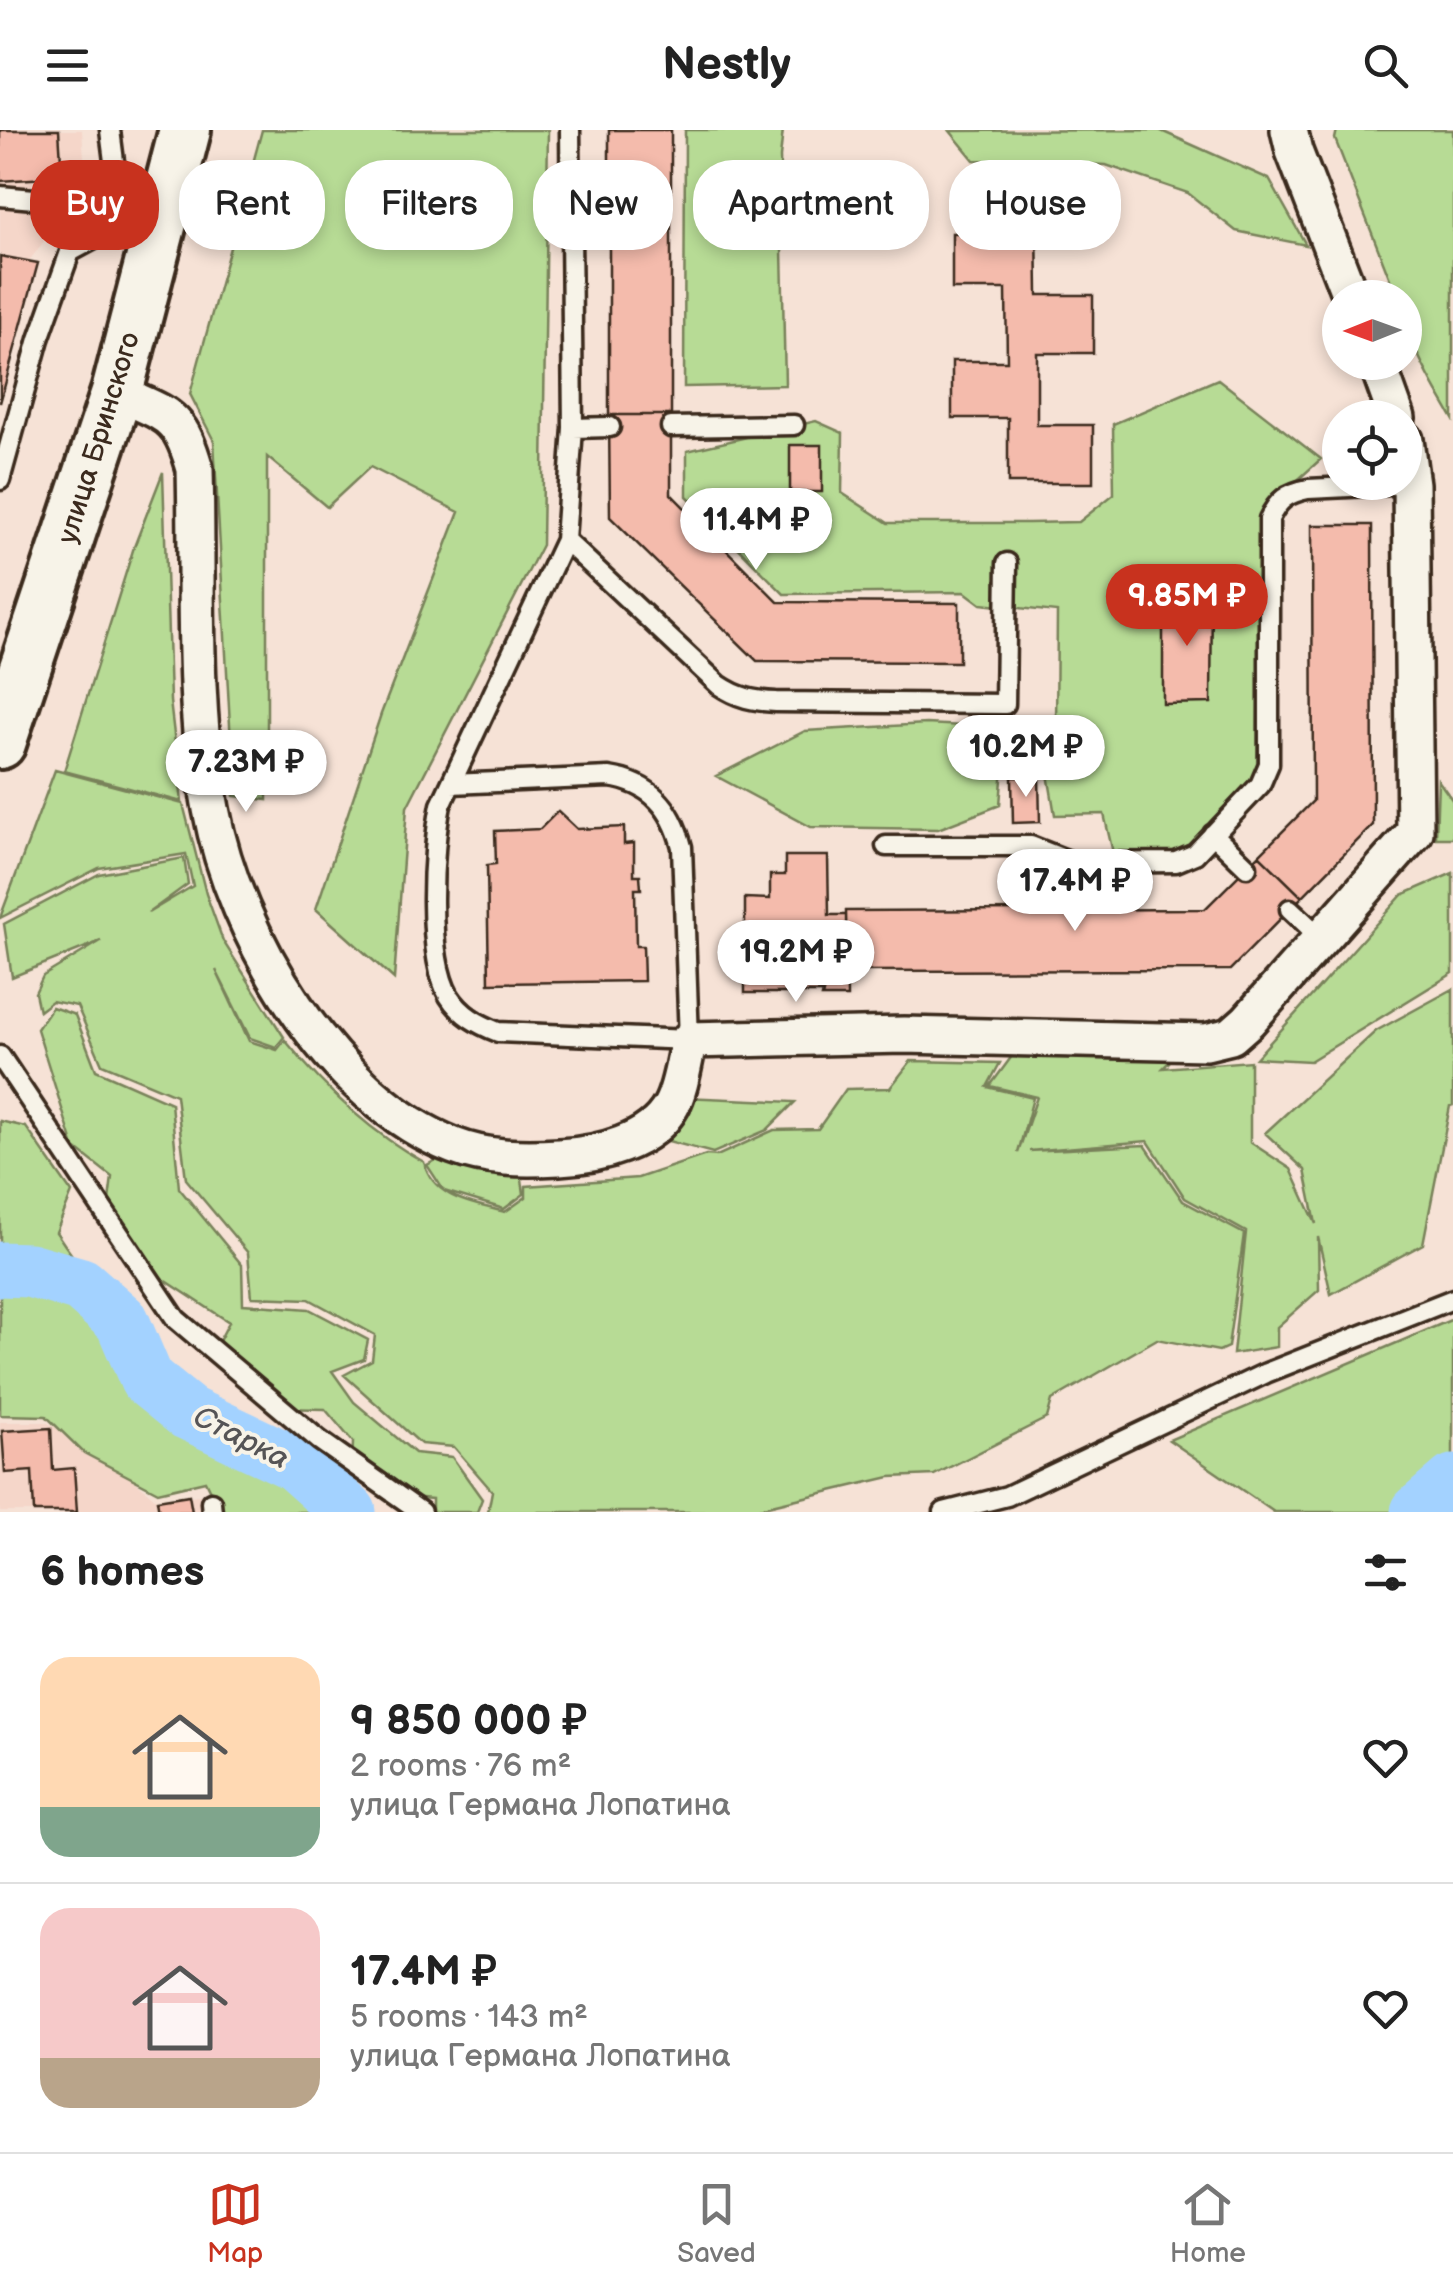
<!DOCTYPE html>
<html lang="en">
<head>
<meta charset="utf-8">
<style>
	body { margin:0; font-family:"Balsamiq Sans",sans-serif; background:#f2f2f2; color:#222; height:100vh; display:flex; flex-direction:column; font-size:38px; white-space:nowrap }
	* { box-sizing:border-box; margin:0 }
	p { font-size:32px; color:#767676 }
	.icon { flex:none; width:55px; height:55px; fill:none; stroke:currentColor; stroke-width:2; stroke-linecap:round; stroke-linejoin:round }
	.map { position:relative; height:1382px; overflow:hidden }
	.details { display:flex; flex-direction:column; background:#fff; flex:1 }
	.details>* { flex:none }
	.hud { position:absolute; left:30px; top:30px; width:1395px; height:90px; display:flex; gap:20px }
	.needle { width:65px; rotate:269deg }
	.tools { position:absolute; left:1322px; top:150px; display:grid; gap:20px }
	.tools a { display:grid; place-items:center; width:100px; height:100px; border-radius:50%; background:#fff; box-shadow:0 5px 15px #0003; font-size:50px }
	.price { position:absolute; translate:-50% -85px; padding:0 22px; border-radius:35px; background:#fff; color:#222; font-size:32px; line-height:65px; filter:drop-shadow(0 2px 5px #0008) }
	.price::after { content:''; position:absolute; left:50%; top:60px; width:30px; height:22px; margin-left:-15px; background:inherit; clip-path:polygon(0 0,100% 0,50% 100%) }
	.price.on { background:#c8321e; color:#fff }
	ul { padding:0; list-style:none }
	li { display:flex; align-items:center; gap:30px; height:250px; padding:0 40px }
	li+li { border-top:2px solid #e0e0e0 }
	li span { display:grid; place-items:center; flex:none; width:280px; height:200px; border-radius:30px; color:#555 }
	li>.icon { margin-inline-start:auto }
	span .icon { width:120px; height:120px; fill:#fffc; stroke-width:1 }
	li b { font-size:42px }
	h2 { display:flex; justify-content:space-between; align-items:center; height:120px; padding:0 40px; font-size:42px }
	.chip { padding:0 35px; border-radius:40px; background:#fff; box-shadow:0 5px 15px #0003; font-size:35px; line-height:90px }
	.chip.on { background:#c8321e; color:#fff }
	header { display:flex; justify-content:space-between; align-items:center; height:130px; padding:0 40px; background:#fff; font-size:45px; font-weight:600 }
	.tab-bar { display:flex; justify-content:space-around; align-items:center; height:140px; border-top:2px solid #e0e0e0; background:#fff; font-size:28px; color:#767676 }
	.tab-bar a { display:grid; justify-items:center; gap:5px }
	.tab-bar .on { color:#c8321e }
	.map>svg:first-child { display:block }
	.built { fill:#f5d6c9 }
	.green { fill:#b7db95; stroke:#79825a; stroke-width:2.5 }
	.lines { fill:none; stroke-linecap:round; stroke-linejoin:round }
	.river { stroke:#a3d2ff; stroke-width:55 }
	.building { fill:#f4bbac; stroke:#3b2a1e; stroke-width:2.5 }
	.lane-casing { stroke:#3b2a1e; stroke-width:25 }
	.street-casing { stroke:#3b2a1e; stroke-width:42 }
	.secondary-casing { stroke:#3b2a1e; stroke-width:58 }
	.lane { stroke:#f7f3e8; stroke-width:18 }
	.street { stroke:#f7f3e8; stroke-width:35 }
	.secondary { stroke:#f7f3e8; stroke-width:50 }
	.labels { text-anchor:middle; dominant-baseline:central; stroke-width:8; stroke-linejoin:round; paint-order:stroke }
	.street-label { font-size:28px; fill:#3b2a1e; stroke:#f7f3e8 }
	.water-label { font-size:30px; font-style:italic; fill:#555456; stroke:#f7f3e8 }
</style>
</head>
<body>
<header><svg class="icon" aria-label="menu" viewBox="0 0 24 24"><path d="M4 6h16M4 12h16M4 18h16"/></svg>Nestly<svg class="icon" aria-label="search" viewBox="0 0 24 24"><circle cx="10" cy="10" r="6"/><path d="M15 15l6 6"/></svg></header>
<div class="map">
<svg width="1453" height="1382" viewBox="0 0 1453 1382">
	<rect width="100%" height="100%" fill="#f6e2d6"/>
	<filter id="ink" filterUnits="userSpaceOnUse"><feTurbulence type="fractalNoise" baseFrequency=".01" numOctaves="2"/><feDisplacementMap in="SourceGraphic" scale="20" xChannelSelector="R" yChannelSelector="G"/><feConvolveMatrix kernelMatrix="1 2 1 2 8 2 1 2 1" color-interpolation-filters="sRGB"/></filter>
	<g filter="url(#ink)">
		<path class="built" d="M0,0H82L86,56L29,131L0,126Z
			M0,1292H45L89,1311L157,1370L281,1355L315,1382H0Z"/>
		<path class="green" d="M262,0H548L542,415L407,677L394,849L316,779L381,584L459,382L370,337L327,377L267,327V670L234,666L214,311L190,264Z
			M685,0H783L780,27L785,255L684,257Z
			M1159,0L1269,49L1306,115L1236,101L1188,63L1106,35L974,30L950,1Z
			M1337,0H1453V289C1432,252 1405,212 1405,168L1397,167L1335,9Z
			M1218,249L1321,329L1261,383L1257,642L1185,721L1113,723L1104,684L1055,685L1047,638L1003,636L1000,675L938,699L811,697L716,646L805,601L926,594L1056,601L1057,482L981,474L965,462L784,464L687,366V321L816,291L843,303L842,363L888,393H1028L1079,392L1114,364L1113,294Z
			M163,342L170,571L182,672L64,641L134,417Z
			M55,640L183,674L206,764L223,811L284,907L276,917L250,908L216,840L249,911L277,920L285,910C323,957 371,1003 424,1032C433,1069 473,1073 505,1082L526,1067V1056L638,1048L706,1025L717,1026L774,1000L818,999L846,959L890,958L911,931L1000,933L987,957L1033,968L1018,1023L1037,967L990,956L1021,914L1201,900L1163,938L1250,931V1012L1291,1039L1316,1094L1305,1040L1265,1003L1376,901L1453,859V975L1450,976L1423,1114L1331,1164L1318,1107L1319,1160L1277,1197V1217L1233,1224L1246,1102L1185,1068L1148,1011L1029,1021L1145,1015L1183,1071L1244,1104L1228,1217L1219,1221L1157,1209L1052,1270L1047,1288L934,1345L890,1347L742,1382H488L492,1361L454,1317L421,1314L344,1245L372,1230L375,1205L309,1169L252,1167L248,1123L186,1049L176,965L102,934L77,876L52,871L39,881L35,863L43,846L101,811L12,847L4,794L99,744L184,728L188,754L148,783L193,756L186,724L99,738L0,788Z
			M1438,650L1453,671V708H1436Z
			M1453,743V843L1310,931L1256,928L1402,765Z
			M52,877L75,885L96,940L171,973L179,1058L242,1135L243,1174L309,1179L368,1210L364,1229L332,1241L354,1272L415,1323L452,1327L482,1369L477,1382H432V1369L385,1365L352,1338L353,1312L325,1279L276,1278L216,1217L229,1192L128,1126L108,1078L112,1047L74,1017L37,899Z
			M683,967L795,972L767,1000L713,1023L668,1011L656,984Z
			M0,991L26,997L72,1063L56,1102C95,1162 147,1216 199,1265C243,1306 292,1340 334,1382H220L205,1351L158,1362L84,1323L46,1286L0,1285Z
			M453,1021L520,1034L524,1064L504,1079L444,1061L427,1035Z
			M1453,1189V1382H1274L1169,1310Z"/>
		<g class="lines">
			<path class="river" d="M0,1139L29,1140L81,1155L122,1191L147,1250L188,1283L294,1333L349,1382
				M1418,1382L1453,1352"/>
		</g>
		<path class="building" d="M0,0H59L62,47L0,51Z
			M609,0H671V285H609Z
			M1093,36V93H1037L1038,165H1093V223H1037V295H1093V353H1008V288H952V231H1007L1006,159H952V103L1007,102L1006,37Z
			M0,126L38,133L0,273Z
			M609,285H671V364L778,472L959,473V532L757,531L610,387Z
			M790,315H822V362H790Z
			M1312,395H1372L1373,695L1302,767L1259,725L1313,671Z
			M1212,464L1211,573L1163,574V465Z
			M1012,647H1039L1040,692L1013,693Z
			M558,681L577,699L624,697V714L634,713V745H640L641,759H635L636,816H643L644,851L489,853L487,735L496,734L495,701L540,699Z
			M1259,725L1302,767L1230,840L847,841L846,781L1205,779Z
			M785,726H828L829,785H846L847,867H822L823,863H745V768L770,769V745H785Z
			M51,1298L53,1340L74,1338L77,1382H34L32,1341L5,1343L2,1301Z
			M189,1365L192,1382H159L157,1370Z"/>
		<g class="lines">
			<defs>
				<path id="lane" d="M110,0L122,94
					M0,66L57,71L125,95
					M671,297L794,295
					M573,298L610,297
					M0,350L39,209L70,122L122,94
					M565,410L719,555C738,568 754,571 776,572L1005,574L1007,433
					M451,654L609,647C651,653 672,678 682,717L689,910L498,902C478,894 461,885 449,866C426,827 432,719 441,675L565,410L573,298L570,0
					M1213,704L1247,737
					M886,716H1031L1074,733L1176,732L1195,724L1260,655L1269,634V389C1278,370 1287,363 1308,359L1411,354
					M1290,779L1321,808
					M0,926L176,1189L319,1310L421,1382
					M211,1372L212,1382
					M944,1382L1007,1366L1266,1243L1453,1169"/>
				<path id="street" d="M1289,0L1294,21L1351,168
					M1377,232L1397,288
					M117,262C167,286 179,282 195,339C198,448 191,572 211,679C234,804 331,969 454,1016C487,1029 524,1029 559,1027C597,1025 651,1013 671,976C681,958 684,930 689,910L904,905L1206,912L1231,906L1248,891L1415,702L1411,354L1405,310"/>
				<path id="secondary" d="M0,613L117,262L185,0"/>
			</defs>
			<use href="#lane" class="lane-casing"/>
			<use href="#street" class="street-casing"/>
			<use href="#secondary" class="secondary-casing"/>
			<use href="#lane" class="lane"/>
			<use href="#street" class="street"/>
			<use href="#secondary" class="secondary"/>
		</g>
	</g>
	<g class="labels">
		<g class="street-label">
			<text transform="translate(99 308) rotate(-73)">улица Бринского</text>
		</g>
		<g class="water-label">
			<text transform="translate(241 1308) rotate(27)">Старка</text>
		</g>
	</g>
</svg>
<div class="tools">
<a><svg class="needle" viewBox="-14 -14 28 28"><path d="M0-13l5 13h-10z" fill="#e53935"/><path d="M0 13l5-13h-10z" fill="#767676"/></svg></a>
<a><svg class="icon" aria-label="locate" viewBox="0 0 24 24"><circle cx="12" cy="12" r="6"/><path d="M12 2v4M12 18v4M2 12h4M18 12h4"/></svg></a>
</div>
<b class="price" style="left:756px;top:443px">11.4M ₽</b>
<b class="price on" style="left:1187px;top:519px">9.85M ₽</b>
<b class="price" style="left:1026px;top:670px">10.2M ₽</b>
<b class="price" style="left:246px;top:685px">7.23M ₽</b>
<b class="price" style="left:1075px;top:804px">17.4M ₽</b>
<b class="price" style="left:796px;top:875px">19.2M ₽</b>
<div class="hud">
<a class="chip on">Buy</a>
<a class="chip">Rent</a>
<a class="chip">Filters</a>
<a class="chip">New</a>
<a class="chip">Apartment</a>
<a class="chip">House</a>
</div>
</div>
<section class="details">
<h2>6 homes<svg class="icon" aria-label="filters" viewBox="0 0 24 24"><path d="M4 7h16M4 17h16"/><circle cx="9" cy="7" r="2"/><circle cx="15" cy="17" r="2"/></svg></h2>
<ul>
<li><span style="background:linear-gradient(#ffd9b3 75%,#7fa58c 0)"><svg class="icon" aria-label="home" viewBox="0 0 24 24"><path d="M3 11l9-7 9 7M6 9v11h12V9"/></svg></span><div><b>9 850 000 ₽</b><p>2 rooms · 76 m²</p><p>улица Германа Лопатина</p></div><svg class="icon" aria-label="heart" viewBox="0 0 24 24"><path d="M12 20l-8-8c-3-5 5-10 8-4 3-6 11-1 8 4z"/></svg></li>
<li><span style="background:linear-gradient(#f6c9c9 75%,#b9a48a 0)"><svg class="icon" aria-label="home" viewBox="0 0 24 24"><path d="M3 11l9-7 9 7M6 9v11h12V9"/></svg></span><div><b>17.4M ₽</b><p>5 rooms · 143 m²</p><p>улица Германа Лопатина</p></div><svg class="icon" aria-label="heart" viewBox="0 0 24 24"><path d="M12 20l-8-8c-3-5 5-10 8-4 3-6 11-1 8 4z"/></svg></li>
</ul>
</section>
<nav class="tab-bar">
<a class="on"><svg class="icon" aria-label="map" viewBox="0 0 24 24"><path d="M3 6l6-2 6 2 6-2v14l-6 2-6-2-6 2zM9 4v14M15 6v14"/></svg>Map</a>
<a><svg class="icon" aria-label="saved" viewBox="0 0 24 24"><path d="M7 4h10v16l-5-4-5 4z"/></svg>Saved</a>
<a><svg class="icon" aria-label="home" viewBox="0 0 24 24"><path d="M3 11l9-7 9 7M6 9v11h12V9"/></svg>Home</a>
</nav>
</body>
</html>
